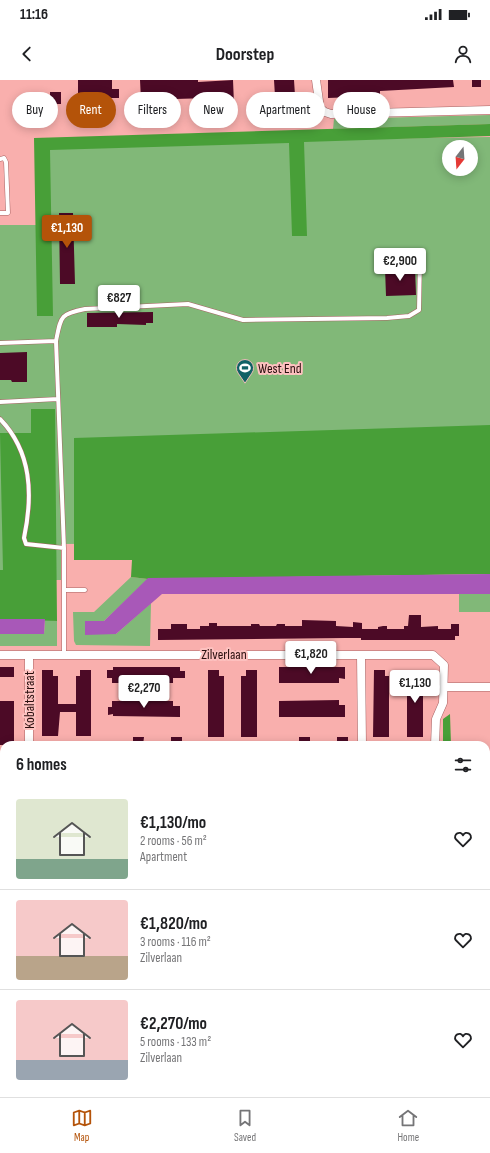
<!DOCTYPE html>
<html lang="en">
<head>
<meta charset="utf-8">
<style>
	body { margin:0; font-family:"Sofia Sans Condensed",sans-serif; background:#f2f2f2; color:#202124; height:100vh; display:flex; flex-direction:column; font-size:15px; white-space:nowrap }
	* { box-sizing:border-box; margin:0 }
	p { font-size:13px; color:#757577 }
	.icon { flex:none; width:22px; height:22px; fill:none; stroke:currentColor; stroke-width:2; stroke-linecap:round; stroke-linejoin:round }
	.map { position:relative; flex:1; overflow:hidden }
	.details { position:absolute; left:0px; top:661px; width:490px; height:356px; display:flex; flex-direction:column; background:#fff; border-radius:12px 12px 0 0; box-shadow:0 2px 10px #0003 }
	.details>* { flex:none }
	.top-card { position:absolute; left:12px; top:12px; width:466px; height:36px; display:flex; gap:8px }
	.needle { width:26px; rotate:197deg }
	.buttons { position:absolute; left:442px; top:60px; display:grid; gap:8px }
	.buttons a { display:grid; place-items:center; width:36px; height:36px; border-radius:50%; background:#fff; box-shadow:0 2px 10px #0003; font-size:20px }
	.price { position:absolute; translate:-50% -34px; padding:0 9px; border-radius:4px; background:#fff; color:#222; font-size:13px; line-height:26px; filter:drop-shadow(0 1px 2px #0008) }
	.price::after { content:''; position:absolute; left:50%; top:24px; width:12px; height:9px; margin-left:-6px; background:inherit; clip-path:polygon(0 0,100% 0,50% 100%) }
	.price.active { background:#b45309; color:#fff }
	ul { padding:0; list-style:none }
	li { display:flex; align-items:center; gap:12px; height:100px; padding:0 16px }
	li+li { border-top:1px solid #e0e0e0 }
	li span { display:grid; place-items:center; flex:none; width:112px; height:80px; border-radius:4px; color:#555 }
	li>.icon { margin-inline-start:auto }
	span .icon { width:48px; height:48px; fill:#fffc; stroke-width:1 }
	li b { font-size:17px }
	h2 { display:flex; justify-content:space-between; align-items:center; height:48px; padding:0 16px; font-size:17px }
	.tag { padding:0 14px; border-radius:18px; background:#fff; box-shadow:0 2px 10px #0003; font-size:14px; line-height:36px }
	.tag.active { background:#b45309; color:#fff }
	.status { display:flex; justify-content:space-between; align-items:center; height:28px; padding:0 20px; background:#fff; direction:ltr }
	.status svg { height:11px; fill:currentColor }
	header { display:flex; justify-content:space-between; align-items:center; height:52px; padding:0 16px; background:#fff; font-size:18px; font-weight:700 }
	.tab-bar { display:flex; justify-content:space-around; align-items:center; height:56px; border-top:1px solid #e0e0e0; background:#fff; font-size:11px; color:#757577 }
	.tab-bar a { display:grid; justify-items:center; gap:2px }
	.tab-bar .active { color:#b45309 }
	.map>svg:first-child { display:block }
	.green { fill:#81b878; fill-rule:evenodd }
	.forest { fill:#489f38 }
	.water { fill:#a858b8 }
	.building { fill:#4c0a26 }
	.lines { fill:none; stroke-linecap:round; stroke-linejoin:round }
	.service-casing { stroke:#a76464; stroke-width:5 }
	.minor-casing { stroke:#a76464; stroke-width:9 }
	.tertiary-casing { stroke:#a76464; stroke-width:11 }
	.service { stroke:#fff; stroke-width:4 }
	.minor { stroke:#fff; stroke-width:8 }
	.tertiary { stroke:#fff; stroke-width:10 }
	.labels { text-anchor:middle; dominant-baseline:central; stroke-width:4; stroke-linejoin:round; paint-order:stroke }
	.poi-label { font-size:14px; fill:#280e0e; stroke:#fdc1bf; text-anchor:start }
	.street-label { font-size:14px; fill:#280e0e; stroke:#fdc1bf }
</style>
</head>
<body>
<div class="status"><b>11:16</b><svg viewBox="0 0 49 12"><path d="M0 12V9h3v3zM5 12V6h3v6zM10 12V3h3v9zM15 12V0h3v12zM26 1h20v11H26zM47 4h2v5h-2z"/></svg></div>
<header><svg class="icon" aria-label="back" viewBox="0 0 24 24"><path d="M15 5l-7 7 7 7"/></svg>Doorstep<svg class="icon" aria-label="person" viewBox="0 0 24 24"><circle cx="12" cy="8" r="4"/><path d="M4 21q1-7 8-7t8 7"/></svg></header>
<div class="map">
<svg width="490" height="1017" viewBox="0 0 490 1017">
	<rect width="100%" height="100%" fill="#f9afad"/>
	<path class="green" d="M490,35V44L333,49L334,39Z
		M490,57V461L61,464V500H0V145H50L49,64ZM449,67H471V89H449Z
		M131,497L148,499L104,541H85V554H116L151,523L150,566L76,565L74,561L73,532H94Z
		M459,514H490V532H459Z
		M45,539L57,541V566H0V554H44Z
		M486,957H490V1017H410V1013H486Z"/>
	<path class="forest" d="M490,44V56L304,62L307,156H292L289,63L50,70L53,236H37L34,58Z
		M31,329H55L57,541L0,539V490H3L0,353H31Z
		M490,345V494L148,499L131,497L132,480H74V358Z
		M450,634L451,665H443V639Z
		M407,1013H423L426,1017H407Z"/>
	<path class="water" d="M490,494V514H162L116,554L85,555V541H104L148,498Z
		M0,539H45L44,554H0Z"/>
	<path class="building" d="M78,0H112V9H119V18H103V29L78,30Z
		M140,0H198V2L233,0L234,24L209,25V18L141,20Z
		M274,0H294L296,31L276,32Z
		M328,0H453L454,7L380,11V16L328,18Z
		M472,0H481V7H472Z
		M50,12H61V24H50Z
		M59,133H73L75,204H60Z
		M415,187L416,215L386,216L385,188Z
		M153,232V243H146V245L117,244V247H87V233Z
		M27,272V302H12L11,300H0V273Z
		M409,535H421V547L438,546V549H451V544H459V556H455V560H361V558H345L158,560V549H171V544H187V549H200V546H209V543H217V546H251V544H259L260,546H276L277,544H285V546H302V540L336,541V546L353,547V542L362,543V549H378V547L383,546H387V549H404V546H408Z
		M0,587H14V597H0Z
		M113,587H180V591H185V598H173V603H112V598H107V590H113Z
		M279,587H345V599L339,598V603H279Z
		M42,590H53V596H58V624H76V596H80V590H91V656H76V632H60L58,656H42Z
		M208,590H219V596H224V657H208Z
		M246,590H257V657H241V596H246Z
		M374,590H385V596H389V657H373Z
		M412,590H423V657H407V596H412Z
		M339,620V625H345V637H279V621Z
		M0,621H14V665H0Z
		M112,621H173V626H180V637L113,636V634L108,635V627H112Z
		M133,657H144L143,665H133Z
		M171,657H182V665H171Z
		M299,657H310V665H299Z
		M337,657H348V665H337Z"/>
	<g class="lines">
		<defs>
			<path id="service" d="M0,79L4,78L6,82L8,133H0
				M0,263L56,261
				M0,322L58,319
				M0,339C32,372 33,415 24,458L26,464L64,468
				M65,510H85
				M64,575V468L56,261C61,236 60,234 85,229L188,224L243,240L387,238L409,236L419,230L420,179L381,180"/>
			<path id="minor" d="M316,0L320,28L325,32L331,34L490,30
				M0,575H433L444,585L443,623L436,639L435,665
				M29,575V665
				M361,575L362,665
				M443,607H490
				M0,948H4
				M486,949H490
				M236,1013V1017
				M67,1017V1013
				M402,1017V1013"/>
			<path id="tertiary" d="M0,743H4
				M486,743H490"/>
		</defs>
		<use href="#service" class="service-casing"/>
		<use href="#minor" class="minor-casing"/>
		<use href="#tertiary" class="tertiary-casing"/>
		<use href="#service" class="service"/>
		<use href="#minor" class="minor"/>
		<use href="#tertiary" class="tertiary"/>
	</g>
	<defs>
		<symbol id="stadium-pin" viewBox="-11 -11 22 30"><path d="M0 17L-7.5 6A9.5 9.5 0 1 1 7.5 6Z" fill="#106166" stroke="#fdc1bf"/><path d="M0-5a6.5 5 0 1 0 0 10a6.5 5 0 1 0 0-10ZM-3.5-1.8h7v3.6h-7Z" fill="#fff"/></symbol>
	</defs>
	<g fill-rule="evenodd">
		<use href="#stadium-pin" x="235" y="278" width="20" height="27"/>
	</g>
	<g class="labels">
		<g class="poi-label">
			<text x="258" y="288">West End</text>
		</g>
		<g class="street-label">
			<text x="224" y="574">Zilverlaan</text>
			<text transform="translate(29 620) rotate(-90)">Kobaltstraat</text>
		</g>
	</g>
</svg>
<div class="buttons">
<a><svg class="needle" viewBox="-14 -14 28 28"><path d="M0-13l5 13h-10z" fill="#e53935"/><path d="M0 13l5-13h-10z" fill="#757577"/></svg></a>
</div>
<b class="price active" style="left:67px;top:169px">€1,130</b>
<b class="price" style="left:400px;top:202px">€2,900</b>
<b class="price" style="left:119px;top:239px">€827</b>
<b class="price" style="left:311px;top:595px">€1,820</b>
<b class="price" style="left:415px;top:624px">€1,130</b>
<b class="price" style="left:144px;top:629px">€2,270</b>
<div class="top-card">
<a class="tag">Buy</a>
<a class="tag active">Rent</a>
<a class="tag">Filters</a>
<a class="tag">New</a>
<a class="tag">Apartment</a>
<a class="tag">House</a>
</div>
<section class="details">
<h2>6 homes<svg class="icon" aria-label="filters" viewBox="0 0 24 24"><path d="M4 7h16M4 17h16"/><circle cx="9" cy="7" r="2"/><circle cx="15" cy="17" r="2"/></svg></h2>
<ul>
<li><span style="background:linear-gradient(#dfe7d0 75%,#7fa58c 0)"><svg class="icon" aria-label="home" viewBox="0 0 24 24"><path d="M3 11l9-7 9 7M6 9v11h12V9"/></svg></span><div><b>€1,130/mo</b><p>2 rooms · 56 m²</p><p>Apartment</p></div><svg class="icon" aria-label="heart" viewBox="0 0 24 24"><path d="M12 20l-8-8c-3-5 5-10 8-4 3-6 11-1 8 4z"/></svg></li>
<li><span style="background:linear-gradient(#f6c9c9 70%,#b9a48a 0)"><svg class="icon" aria-label="home" viewBox="0 0 24 24"><path d="M3 11l9-7 9 7M6 9v11h12V9"/></svg></span><div><b>€1,820/mo</b><p>3 rooms · 116 m²</p><p>Zilverlaan</p></div><svg class="icon" aria-label="heart" viewBox="0 0 24 24"><path d="M12 20l-8-8c-3-5 5-10 8-4 3-6 11-1 8 4z"/></svg></li>
<li><span style="background:linear-gradient(#f6c9c9 75%,#9aa5b1 0)"><svg class="icon" aria-label="home" viewBox="0 0 24 24"><path d="M3 11l9-7 9 7M6 9v11h12V9"/></svg></span><div><b>€2,270/mo</b><p>5 rooms · 133 m²</p><p>Zilverlaan</p></div><svg class="icon" aria-label="heart" viewBox="0 0 24 24"><path d="M12 20l-8-8c-3-5 5-10 8-4 3-6 11-1 8 4z"/></svg></li>
</ul>
</section>
</div>
<nav class="tab-bar">
<a class="active"><svg class="icon" aria-label="map" viewBox="0 0 24 24"><path d="M3 6l6-2 6 2 6-2v14l-6 2-6-2-6 2zM9 4v14M15 6v14"/></svg>Map</a>
<a><svg class="icon" aria-label="saved" viewBox="0 0 24 24"><path d="M7 4h10v16l-5-4-5 4z"/></svg>Saved</a>
<a><svg class="icon" aria-label="home" viewBox="0 0 24 24"><path d="M3 11l9-7 9 7M6 9v11h12V9"/></svg>Home</a>
</nav>
</body>
</html>
